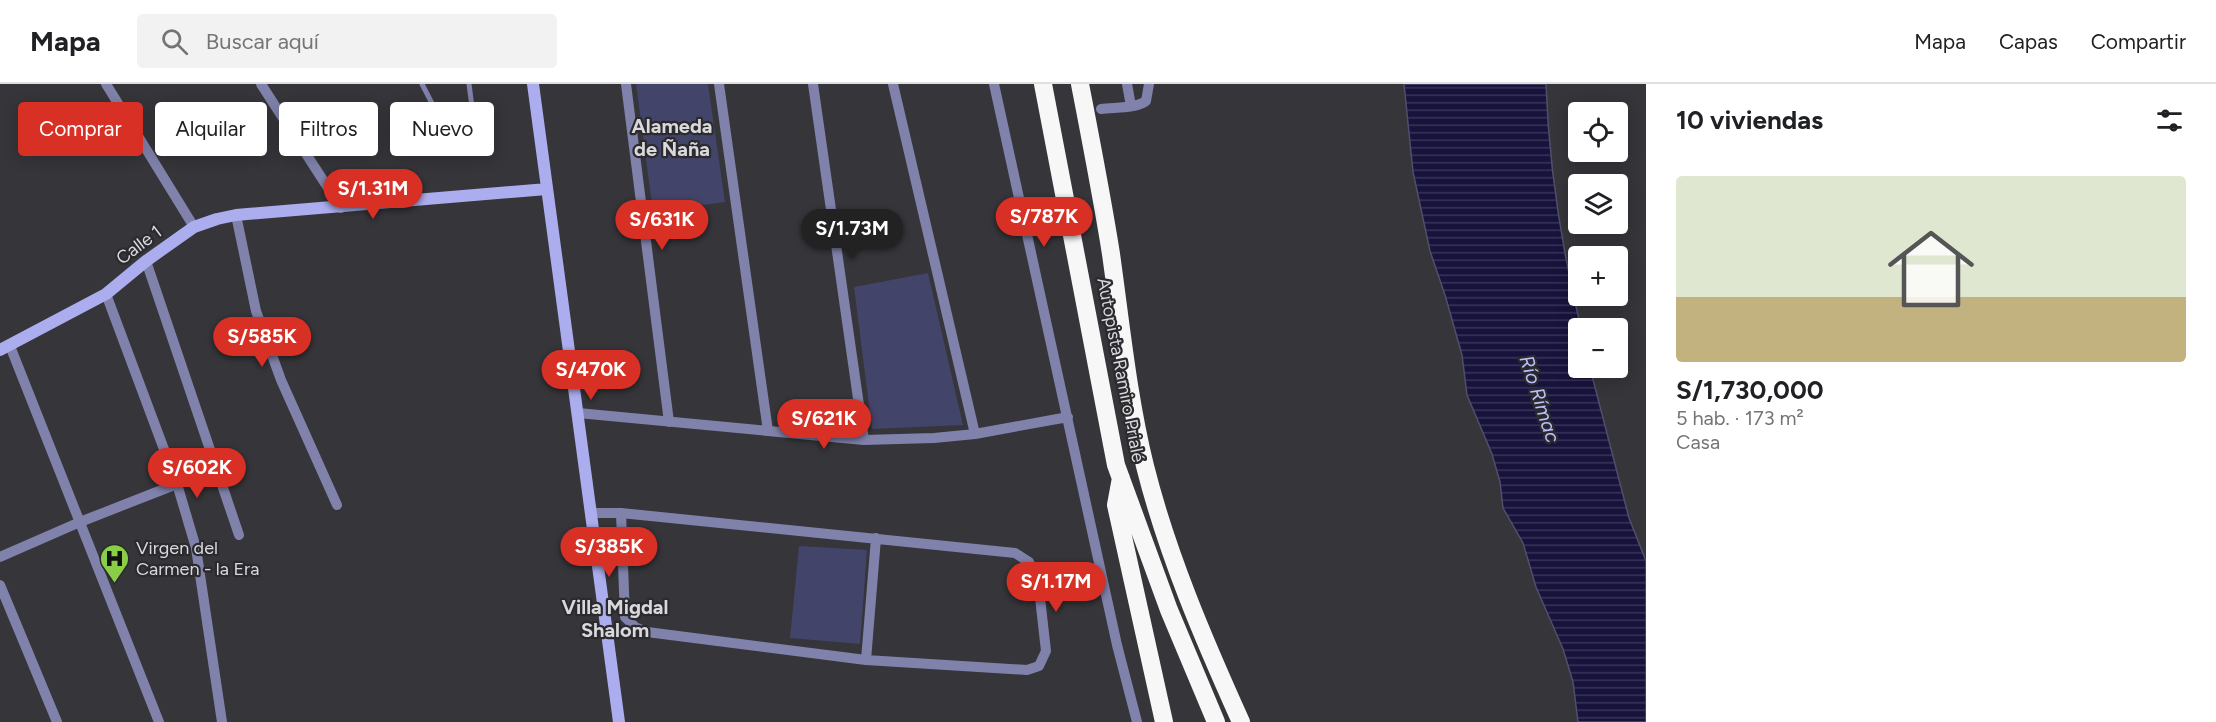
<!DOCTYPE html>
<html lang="es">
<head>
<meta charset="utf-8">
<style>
	body { margin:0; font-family:Figtree,sans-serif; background:#f2f2f2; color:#202124; height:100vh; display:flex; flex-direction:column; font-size:22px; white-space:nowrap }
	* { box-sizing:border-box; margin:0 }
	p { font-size:20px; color:#757577 }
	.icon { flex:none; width:33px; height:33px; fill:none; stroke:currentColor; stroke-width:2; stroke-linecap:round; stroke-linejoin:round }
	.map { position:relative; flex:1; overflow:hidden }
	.side { display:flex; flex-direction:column; background:#fff; width:570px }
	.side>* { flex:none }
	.top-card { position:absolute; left:18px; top:18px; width:570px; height:54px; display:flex; gap:12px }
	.controls { position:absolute; left:1568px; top:18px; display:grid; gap:12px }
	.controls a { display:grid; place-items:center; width:60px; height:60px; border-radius:6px; background:#fff; box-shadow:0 3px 15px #0003; font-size:30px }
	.price { position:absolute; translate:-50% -51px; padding:0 14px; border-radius:21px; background:#d93025; color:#fff; font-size:20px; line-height:39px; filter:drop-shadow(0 2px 3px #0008) }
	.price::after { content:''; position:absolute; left:50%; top:36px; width:18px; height:14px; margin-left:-9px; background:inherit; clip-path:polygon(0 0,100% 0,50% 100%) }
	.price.on { background:#222; color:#fff }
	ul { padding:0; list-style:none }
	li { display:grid; align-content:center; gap:12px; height:318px; padding:0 30px }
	li span { display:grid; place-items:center; height:186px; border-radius:6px; color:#555 }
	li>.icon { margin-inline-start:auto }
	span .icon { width:108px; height:108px; fill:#fffc; stroke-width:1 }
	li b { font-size:26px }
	h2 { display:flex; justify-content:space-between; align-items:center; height:72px; padding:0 30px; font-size:26px }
	.pill { padding:0 21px; border-radius:6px; background:#fff; box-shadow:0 3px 15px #0003; font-size:21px; line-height:54px }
	.pill.on { background:#d93025; color:#fff }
	header { display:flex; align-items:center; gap:36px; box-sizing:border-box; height:84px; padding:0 30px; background:#fff; border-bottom:2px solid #e0e0e0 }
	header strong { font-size:28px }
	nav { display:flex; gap:33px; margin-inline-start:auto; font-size:21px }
	.search { width:420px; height:54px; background:#f2f2f2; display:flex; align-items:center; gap:15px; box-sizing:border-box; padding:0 21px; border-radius:6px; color:#757577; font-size:22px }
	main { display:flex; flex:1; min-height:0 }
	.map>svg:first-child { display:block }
	.green { fill:#434469 }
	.water { fill:url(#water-rules); stroke:#514e6c; stroke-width:1.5 }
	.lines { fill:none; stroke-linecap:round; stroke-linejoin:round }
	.lane { stroke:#8082ab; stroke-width:5 }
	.street { stroke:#8082ab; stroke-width:10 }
	.secondary { stroke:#abadee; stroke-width:12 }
	.highway { stroke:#f7f7f7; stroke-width:18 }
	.labels { text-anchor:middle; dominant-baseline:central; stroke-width:4.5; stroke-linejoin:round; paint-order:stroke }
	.street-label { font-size:18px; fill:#d9d9dc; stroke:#2b2b2f }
	.poi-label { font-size:18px; fill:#d9d9dc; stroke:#2b2b2f; text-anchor:start }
	.neighbourhood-label { font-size:20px; font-weight:bold; fill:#d9d9dc; stroke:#2b2b2f }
	.water-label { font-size:20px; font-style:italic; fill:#bcbffb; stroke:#2b2b2f }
</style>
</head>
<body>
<header>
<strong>Mapa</strong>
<div class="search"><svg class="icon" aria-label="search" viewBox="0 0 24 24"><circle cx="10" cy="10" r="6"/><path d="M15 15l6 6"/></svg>Buscar aquí</div>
<nav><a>Mapa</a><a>Capas</a><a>Compartir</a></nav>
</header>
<main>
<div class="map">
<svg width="1646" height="638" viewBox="0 0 1646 638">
	<defs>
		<pattern id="water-rules" width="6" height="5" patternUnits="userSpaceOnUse" patternTransform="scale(1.5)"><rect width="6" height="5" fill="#17133c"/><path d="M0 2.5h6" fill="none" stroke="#383558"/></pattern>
	</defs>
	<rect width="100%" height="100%" fill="#35353a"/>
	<path class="green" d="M636,0H708L725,118L653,128Z
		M928,189L963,341L872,345L854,203Z
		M799,462L867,466L860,560L790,554Z"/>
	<path class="water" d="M1404,0H1546C1549,84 1561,162 1581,244H1578V284H1590L1629,434L1646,477V638H1578L1573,598L1563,565L1536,503L1523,459L1503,424L1500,398L1492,370L1467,311L1462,271L1445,211L1430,167L1413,88Z"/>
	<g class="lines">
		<path class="lane" d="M422,0L455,64L477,61L469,0"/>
		<path class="street" d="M106,0L194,143
			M261,0L341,124
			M626,0L669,338
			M719,0L768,347
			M813,0L864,356
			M893,0L975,350
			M994,0L1117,561L1137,638
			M1127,0L1131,22
			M1101,25C1114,23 1136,25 1146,17L1149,0
			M236,131L256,227L281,296L337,421
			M146,177L239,451
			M106,210L177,400L196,464L222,638
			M10,262L159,638
			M578,329L864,356L934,354L975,350L1068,333
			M591,429H621L1015,469L1029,478L1038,496L1046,567L1039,582L1027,586L866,576L647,548L635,543L625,533L621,429
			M0,473L80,438L177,400
			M0,501L57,638
			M866,576L876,454"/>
		<path class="secondary" d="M533,0L619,638
			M0,266L106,210L146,177L194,143L217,135L236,131L547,105"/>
		<path class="highway" d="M1043,0L1116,381L1169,526L1216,638
			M1080,0C1091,57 1102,113 1111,170C1121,241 1128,313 1145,382C1167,470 1204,556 1241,638
			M1121,394L1116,421L1164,638"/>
	</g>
	<defs>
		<symbol id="hospital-pin" viewBox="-11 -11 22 30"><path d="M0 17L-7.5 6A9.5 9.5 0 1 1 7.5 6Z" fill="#8ace47" stroke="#2b2b2f"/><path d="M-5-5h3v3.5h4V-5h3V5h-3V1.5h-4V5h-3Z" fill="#111"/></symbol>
	</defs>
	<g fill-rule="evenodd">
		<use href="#hospital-pin" x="98" y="458" width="33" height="45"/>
	</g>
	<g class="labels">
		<g class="street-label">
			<text transform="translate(139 161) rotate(-37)">Calle 1</text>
			<text transform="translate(1121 286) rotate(79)">Autopista Ramiro Prialé</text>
		</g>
		<g class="poi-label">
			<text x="136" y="464">Virgen del<tspan x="136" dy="21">Carmen - la Era</tspan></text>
		</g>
		<g class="neighbourhood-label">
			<text x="672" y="42">Alameda<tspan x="672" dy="23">de Ñaña</tspan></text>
			<text x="615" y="523">Villa Migdal<tspan x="615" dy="23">Shalom</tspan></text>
		</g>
		<g class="water-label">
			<text transform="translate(1540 315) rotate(72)">Río Rímac</text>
		</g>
	</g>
</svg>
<div class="controls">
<a><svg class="icon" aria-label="locate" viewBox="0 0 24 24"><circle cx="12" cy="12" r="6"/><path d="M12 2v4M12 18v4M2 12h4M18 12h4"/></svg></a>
<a><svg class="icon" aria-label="layers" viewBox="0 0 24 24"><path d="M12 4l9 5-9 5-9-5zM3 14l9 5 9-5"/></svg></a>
<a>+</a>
<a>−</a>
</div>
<b class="price" style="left:373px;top:136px">S/1.31M</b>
<b class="price" style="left:1044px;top:164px">S/787K</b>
<b class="price" style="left:662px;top:167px">S/631K</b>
<b class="price on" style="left:852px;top:176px">S/1.73M</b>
<b class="price" style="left:262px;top:284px">S/585K</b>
<b class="price" style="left:591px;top:317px">S/470K</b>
<b class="price" style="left:824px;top:366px">S/621K</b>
<b class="price" style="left:197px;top:415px">S/602K</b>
<b class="price" style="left:609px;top:494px">S/385K</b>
<b class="price" style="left:1056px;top:529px">S/1.17M</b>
<div class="top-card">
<a class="pill on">Comprar</a>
<a class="pill">Alquilar</a>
<a class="pill">Filtros</a>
<a class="pill">Nuevo</a>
</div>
</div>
<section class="side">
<h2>10 viviendas<svg class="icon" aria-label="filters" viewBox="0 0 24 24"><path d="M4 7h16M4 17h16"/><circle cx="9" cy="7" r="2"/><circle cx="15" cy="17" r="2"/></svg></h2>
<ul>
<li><span style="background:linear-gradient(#dfe7d0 65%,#c2b280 0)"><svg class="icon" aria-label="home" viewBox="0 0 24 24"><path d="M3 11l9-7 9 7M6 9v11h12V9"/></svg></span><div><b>S/1,730,000</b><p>5 hab. · 173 m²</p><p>Casa</p></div></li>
</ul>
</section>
</main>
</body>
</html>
